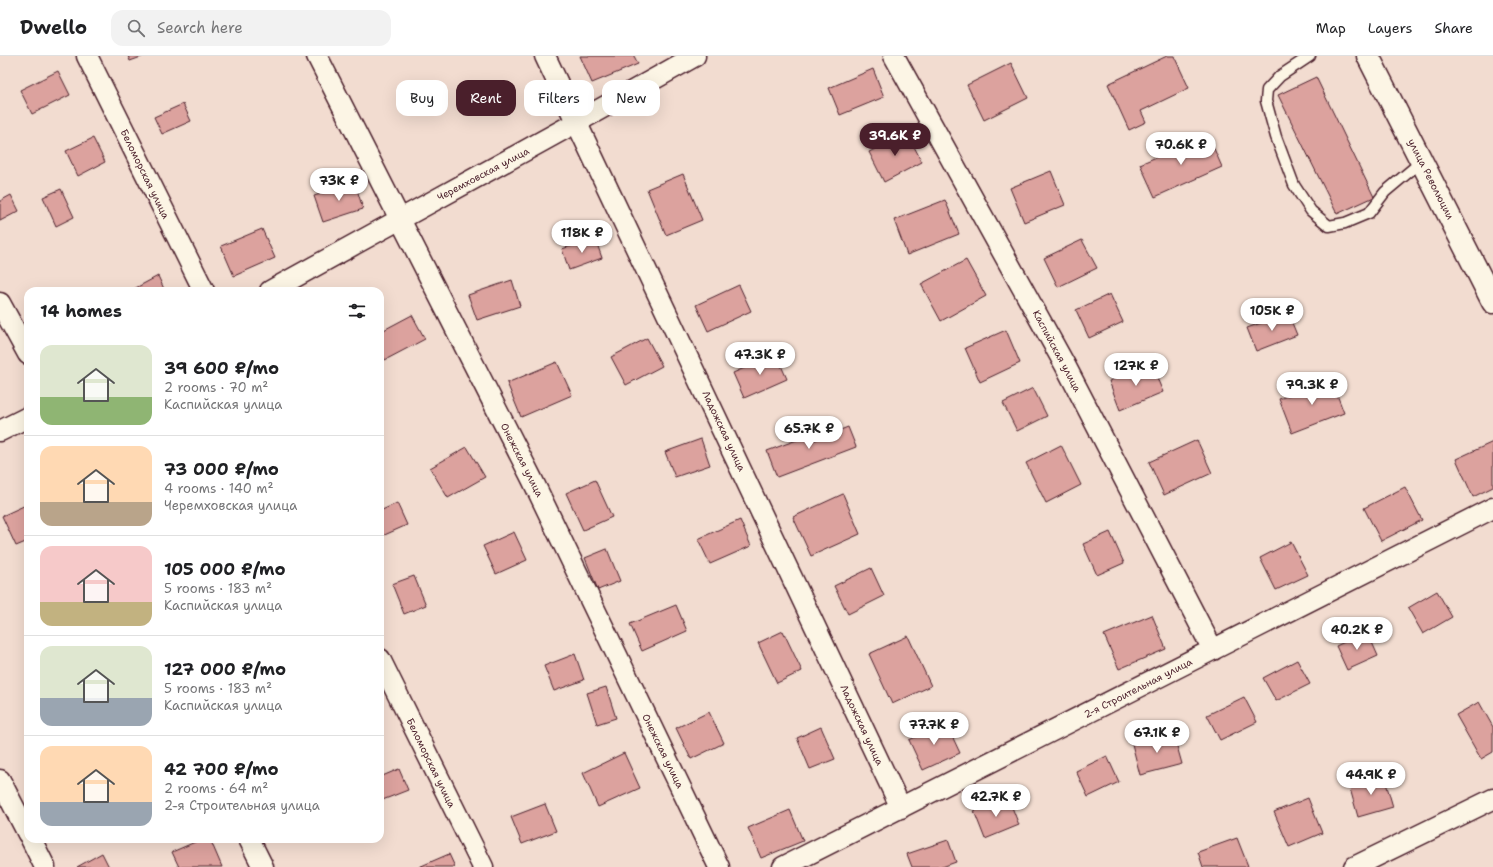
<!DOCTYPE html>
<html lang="en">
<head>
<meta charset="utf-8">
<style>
	body { margin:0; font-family:"Shantell Sans",sans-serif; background:#f2f2f2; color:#202124; height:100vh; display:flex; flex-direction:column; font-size:15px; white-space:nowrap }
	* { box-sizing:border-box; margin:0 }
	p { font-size:13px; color:#757577 }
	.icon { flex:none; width:22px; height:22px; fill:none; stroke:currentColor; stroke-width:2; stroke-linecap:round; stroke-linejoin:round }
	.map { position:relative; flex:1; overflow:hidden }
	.side { position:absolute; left:24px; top:231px; width:360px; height:556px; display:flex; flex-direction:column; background:#fff; border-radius:12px; box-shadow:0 4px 16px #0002 }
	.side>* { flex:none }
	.guide { position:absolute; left:396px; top:24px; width:380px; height:36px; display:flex; gap:8px }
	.price { position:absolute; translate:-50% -34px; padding:0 9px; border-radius:14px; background:#fff; color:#222; font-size:13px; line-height:26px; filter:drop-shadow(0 1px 2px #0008) }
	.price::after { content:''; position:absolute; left:50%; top:24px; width:12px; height:9px; margin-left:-6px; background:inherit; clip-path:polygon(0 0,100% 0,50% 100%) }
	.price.current { background:#4a1f2b; color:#fff }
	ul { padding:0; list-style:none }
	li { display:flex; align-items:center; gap:12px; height:100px; padding:0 16px }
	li+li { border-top:1px solid #e0e0e0 }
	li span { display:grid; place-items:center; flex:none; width:112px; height:80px; border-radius:12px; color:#555 }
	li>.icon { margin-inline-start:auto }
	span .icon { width:48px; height:48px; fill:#fffc; stroke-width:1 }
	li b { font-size:17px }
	h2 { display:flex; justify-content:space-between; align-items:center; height:48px; padding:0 16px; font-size:17px }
	.pill { padding:0 14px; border-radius:12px; background:#fff; box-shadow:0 4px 16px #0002; font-size:14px; line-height:36px }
	.pill.current { background:#4a1f2b; color:#fff }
	header { display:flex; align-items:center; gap:24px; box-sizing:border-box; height:56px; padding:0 20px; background:#fff; border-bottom:1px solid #e0e0e0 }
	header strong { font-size:19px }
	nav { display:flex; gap:22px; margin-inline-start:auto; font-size:14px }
	.search { width:280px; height:36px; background:#f2f2f2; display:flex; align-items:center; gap:10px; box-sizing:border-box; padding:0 14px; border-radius:12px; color:#757577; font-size:15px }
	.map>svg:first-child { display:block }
	.building { fill:#dca29e; stroke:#4a1f2b }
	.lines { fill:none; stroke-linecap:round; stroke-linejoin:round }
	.service-casing { stroke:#4a1f2b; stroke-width:13 }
	.minor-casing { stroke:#4a1f2b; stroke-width:23 }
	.tertiary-casing { stroke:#4a1f2b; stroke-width:25 }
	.service { stroke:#fcf5e5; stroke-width:10 }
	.minor { stroke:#fcf5e5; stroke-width:20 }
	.tertiary { stroke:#fcf5e5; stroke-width:22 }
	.labels { text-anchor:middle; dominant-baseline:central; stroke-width:3.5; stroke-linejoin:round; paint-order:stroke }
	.street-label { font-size:10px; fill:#4a1f2b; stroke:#fcf5e5 }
</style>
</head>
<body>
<header>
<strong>Dwello</strong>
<div class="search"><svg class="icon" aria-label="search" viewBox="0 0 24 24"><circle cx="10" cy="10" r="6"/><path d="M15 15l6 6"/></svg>Search here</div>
<nav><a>Map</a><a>Layers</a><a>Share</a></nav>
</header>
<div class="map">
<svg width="1493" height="811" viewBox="0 0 1493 811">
	<rect width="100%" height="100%" fill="#f2dcd0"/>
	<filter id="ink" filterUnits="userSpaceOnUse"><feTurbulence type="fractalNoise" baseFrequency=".025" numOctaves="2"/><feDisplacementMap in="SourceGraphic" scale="8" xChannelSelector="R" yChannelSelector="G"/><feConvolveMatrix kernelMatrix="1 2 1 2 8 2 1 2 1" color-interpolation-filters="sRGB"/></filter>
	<g filter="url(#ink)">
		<path class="building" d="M128,0H144L130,5Z
			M580,0H634L638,8L592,27Z
			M1167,0H1174L1189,32L1141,55L1146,66L1129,74L1108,28Z
			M1011,7L1028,42L984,64L967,29Z
			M873,13L884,41L840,59L829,32Z
			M58,15L70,39L32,58L20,34Z
			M1316,21L1374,141L1337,158L1278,39Z
			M183,48L191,65L162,78L154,61Z
			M907,77L922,106L884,126L869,96Z
			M1208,79L1222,111L1155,141L1140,108Z
			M93,82L105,106L78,120L66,95Z
			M1051,115L1065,149L1024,166L1010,132Z
			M683,118L702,164L666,179L647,133Z
			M355,127L363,153L323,166L314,140Z
			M61,133L74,161L56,170L43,141Z
			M11,139L19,155L0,165V145Z
			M945,144L959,178L907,199L894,164Z
			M262,173L275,202L234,220L221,190Z
			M595,182L602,202L569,214L562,193Z
			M1082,184L1097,212L1058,231L1044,202Z
			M966,204L986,240L941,265L921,228Z
			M158,220L165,235H130Z
			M512,224L520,250L477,264L468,239Z
			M739,229L751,255L708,275L696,249Z
			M1110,238L1123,266L1089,282L1076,254Z
			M1288,257L1297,279L1256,295L1247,272Z
			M412,259L425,283L385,304L380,294V276Z
			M1006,274L1020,307L980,326L965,292Z
			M647,282L662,310L626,329L611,301Z
			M776,298L787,323L744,342L733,317Z
			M557,306L572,339L521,361L507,327Z
			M1151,308L1163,336L1120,354L1109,325Z
			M1331,323L1344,357L1292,377L1279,343Z
			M1033,332L1047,360L1017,375L1003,347Z
			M809,368L815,384L848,371L856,391L777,421L767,395L802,382L799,372Z
			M701,383L710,409L675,421L665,396Z
			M1197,384L1212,417L1164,439L1149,406Z
			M1493,386V431L1473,441L1456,403Z
			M1061,389L1081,429L1046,447L1026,407Z
			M467,391L485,421L448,442L430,412Z
			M595,424L612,461L583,474L566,437Z
			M1405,431L1422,464L1381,485L1364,452Z
			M843,438L860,478L811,500L793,461Z
			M397,447L407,469L380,481V455Z
			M28,448V485L16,490L2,460Z
			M740,464L751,490L710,508L698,483Z
			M514,476L527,504L496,518L483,490Z
			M1110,476L1124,507L1097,519L1083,488Z
			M1291,486L1308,519L1276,534L1260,502Z
			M607,493L620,525L598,534L585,502Z
			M871,512L884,540L848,558L834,530Z
			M414,520L426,549L404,558L392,528Z
			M1437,535L1452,561L1423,578L1408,552Z
			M676,549L687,575L642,595L630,568Z
			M1152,559L1166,593L1119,613L1104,579Z
			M783,575L802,615L777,627L758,587Z
			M1367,575L1378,600L1347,614L1336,590Z
			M908,580L931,630L892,648L869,598Z
			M575,598L584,624L554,635L544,610Z
			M1297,604L1310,628L1276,645L1263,622Z
			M606,631L616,662L597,668L587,637Z
			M1244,641L1257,666L1220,684L1207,659Z
			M1479,646L1493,671V696L1481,703L1456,659Z
			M709,656L724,687L691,703L676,672Z
			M946,667L960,697L923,714L909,684Z
			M821,671L835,703L810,713L797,682Z
			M1173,676L1182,708L1140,719L1132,688Z
			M624,697L640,732L598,751L583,717Z
			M1107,700L1119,726L1088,741L1076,715Z
			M399,713L408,734L380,745V721Z
			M1384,720L1393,751L1358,761L1349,729Z
			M1008,741L1019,769L985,783L974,755Z
			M1308,742L1322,777L1289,791L1274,756Z
			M545,748L556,775L522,788L511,761Z
			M790,754L803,785L761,802L748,772Z
			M1237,782L1248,810L1245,811H1203L1198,796Z
			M202,783H210L222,811H179L172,796Z
			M948,784L956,806L942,811H912L907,798Z
			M102,797L109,811H77Z
			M449,798L455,811H419Z"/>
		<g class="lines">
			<defs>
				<path id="service" d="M1310,0L1280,20L1267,34L1266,45L1276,81L1294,129L1311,155L1329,170L1345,167L1369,157L1385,136L1422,105"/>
				<path id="minor" d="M87,0L204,235
					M317,0L532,423L719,811
					M545,0L901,752
					M894,0L1065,309L1213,594
					M270,235C412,156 554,80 695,0
					M0,247L28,298
					M0,375L28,361
					M380,603L483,811
					M0,724L28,778
					M31,783L45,811
					M249,783L263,811
					M783,811L1493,452
					M1354,811L1493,743"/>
				<path id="tertiary" d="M1368,0L1493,246"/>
			</defs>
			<use href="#service" class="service-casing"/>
			<use href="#minor" class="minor-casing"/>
			<use href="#tertiary" class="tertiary-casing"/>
			<use href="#service" class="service"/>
			<use href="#minor" class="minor"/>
			<use href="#tertiary" class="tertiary"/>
		</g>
	</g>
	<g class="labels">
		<g class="street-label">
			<text transform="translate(145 118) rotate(64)">Беломорская улица</text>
			<text transform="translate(483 118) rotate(-28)">Черемховская улица</text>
			<text transform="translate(1431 123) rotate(63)">улица Революции</text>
			<text transform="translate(1057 295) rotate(62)">Каспийская улица</text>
			<text transform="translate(724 375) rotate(65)">Ладожская улица</text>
			<text transform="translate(522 404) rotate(63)">Онежская улица</text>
			<text transform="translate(1138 632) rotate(-27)">2-я Строительная улица</text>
			<text transform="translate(862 669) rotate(65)">Ладожская улица</text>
			<text transform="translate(663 695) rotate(64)">Онежская улица</text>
			<text transform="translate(431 707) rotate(64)">Беломорская улица</text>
		</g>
	</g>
</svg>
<b class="price current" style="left:895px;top:101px">39.6K ₽</b>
<b class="price" style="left:1181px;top:110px">70.6K ₽</b>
<b class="price" style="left:339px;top:146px">73K ₽</b>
<b class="price" style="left:582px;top:198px">118K ₽</b>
<b class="price" style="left:1272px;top:276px">105K ₽</b>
<b class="price" style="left:760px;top:320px">47.3K ₽</b>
<b class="price" style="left:1136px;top:331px">127K ₽</b>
<b class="price" style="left:1312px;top:350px">79.3K ₽</b>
<b class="price" style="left:809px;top:394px">65.7K ₽</b>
<b class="price" style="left:1357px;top:595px">40.2K ₽</b>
<b class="price" style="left:934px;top:690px">77.7K ₽</b>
<b class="price" style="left:1157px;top:698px">67.1K ₽</b>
<b class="price" style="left:1371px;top:740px">44.9K ₽</b>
<b class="price" style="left:996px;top:762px">42.7K ₽</b>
<div class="guide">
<a class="pill">Buy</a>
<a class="pill current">Rent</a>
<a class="pill">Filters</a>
<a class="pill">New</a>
</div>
<section class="side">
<h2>14 homes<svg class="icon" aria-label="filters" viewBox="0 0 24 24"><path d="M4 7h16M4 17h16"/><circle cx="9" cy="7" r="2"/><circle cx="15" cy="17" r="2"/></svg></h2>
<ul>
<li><span style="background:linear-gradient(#dfe7d0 65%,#8fb573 0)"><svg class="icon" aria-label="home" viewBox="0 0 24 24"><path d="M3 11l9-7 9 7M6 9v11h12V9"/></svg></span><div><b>39 600 ₽/mo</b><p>2 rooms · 70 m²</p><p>Каспийская улица</p></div></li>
<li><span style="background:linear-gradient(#ffd9b3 70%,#b9a48a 0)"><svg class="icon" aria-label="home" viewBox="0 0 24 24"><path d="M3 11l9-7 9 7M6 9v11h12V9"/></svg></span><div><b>73 000 ₽/mo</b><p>4 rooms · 140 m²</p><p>Черемховская улица</p></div></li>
<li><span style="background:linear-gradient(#f6c9c9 70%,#c2b280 0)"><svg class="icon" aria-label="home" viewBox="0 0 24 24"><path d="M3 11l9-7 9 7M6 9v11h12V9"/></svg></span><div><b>105 000 ₽/mo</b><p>5 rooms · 183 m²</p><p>Каспийская улица</p></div></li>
<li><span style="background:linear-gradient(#dfe7d0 65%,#9aa5b1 0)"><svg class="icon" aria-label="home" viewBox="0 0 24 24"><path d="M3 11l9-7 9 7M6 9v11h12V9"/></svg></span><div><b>127 000 ₽/mo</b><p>5 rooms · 183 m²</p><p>Каспийская улица</p></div></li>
<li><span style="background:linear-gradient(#ffd9b3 70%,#9aa5b1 0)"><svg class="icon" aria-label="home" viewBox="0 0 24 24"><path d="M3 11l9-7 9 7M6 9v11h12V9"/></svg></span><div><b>42 700 ₽/mo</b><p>2 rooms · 64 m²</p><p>2-я Строительная улица</p></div></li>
</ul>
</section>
</div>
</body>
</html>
